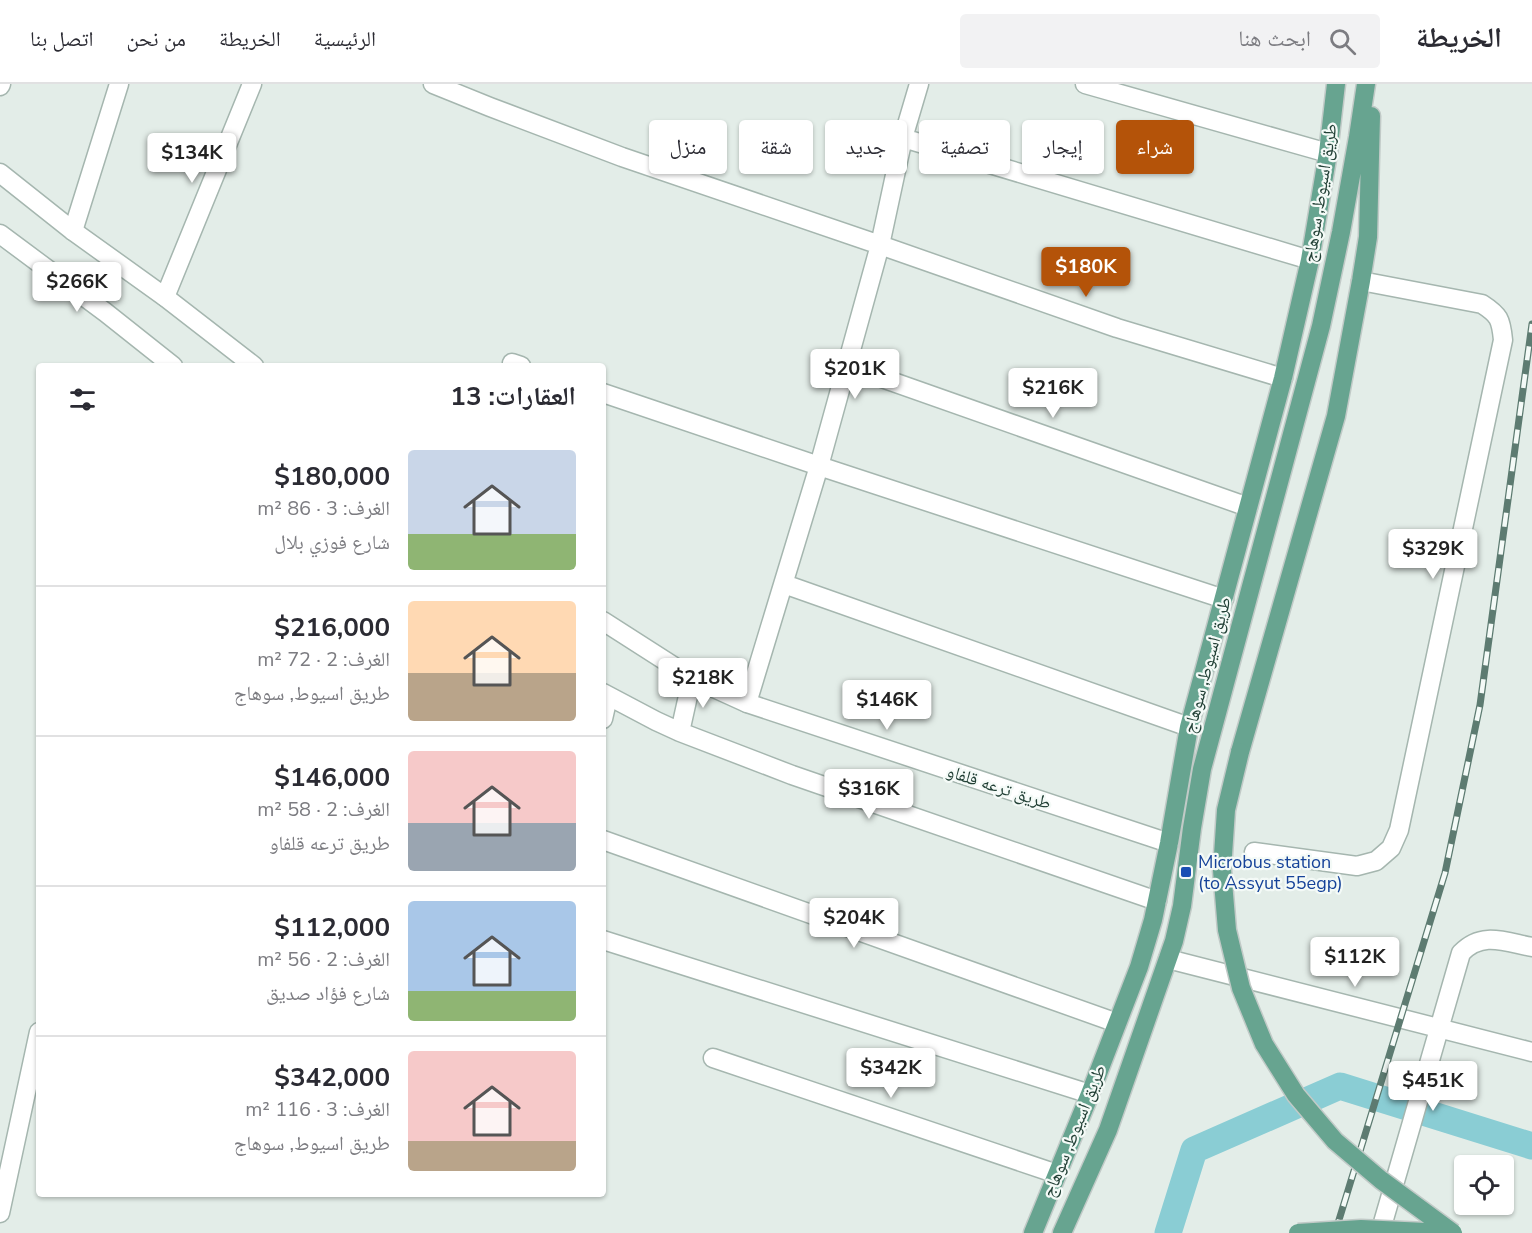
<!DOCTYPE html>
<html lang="ar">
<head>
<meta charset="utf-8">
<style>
	body { margin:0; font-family:"Nunito Sans","Noto Naskh Arabic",sans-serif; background:#f2f2f3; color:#2b2b33; direction:rtl; height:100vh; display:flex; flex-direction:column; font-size:22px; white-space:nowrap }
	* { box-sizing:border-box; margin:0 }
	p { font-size:20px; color:#7c7c81 }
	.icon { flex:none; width:33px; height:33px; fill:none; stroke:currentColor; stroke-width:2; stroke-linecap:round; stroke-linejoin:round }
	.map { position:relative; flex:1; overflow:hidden; direction:ltr }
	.panel { position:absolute; left:36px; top:279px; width:570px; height:834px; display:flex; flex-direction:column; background:#fff; border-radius:6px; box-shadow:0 2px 4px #0004; direction:rtl }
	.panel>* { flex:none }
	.banner { position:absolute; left:624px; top:36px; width:570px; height:54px; direction:rtl; display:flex; gap:12px }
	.tools { position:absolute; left:1454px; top:1071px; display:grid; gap:12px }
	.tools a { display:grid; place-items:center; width:60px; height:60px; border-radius:6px; background:#fff; box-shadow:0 2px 4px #0004; font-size:30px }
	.price { position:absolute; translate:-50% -51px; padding:0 14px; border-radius:6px; background:#fff; color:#222; font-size:20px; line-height:39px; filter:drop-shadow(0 2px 3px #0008) }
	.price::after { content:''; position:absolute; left:50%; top:36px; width:18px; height:14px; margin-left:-9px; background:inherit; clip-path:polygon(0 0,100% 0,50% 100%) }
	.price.on { background:#b45309; color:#fff }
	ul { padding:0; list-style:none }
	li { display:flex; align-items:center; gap:18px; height:150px; padding:0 30px }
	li+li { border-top:2px solid #e1e1e2 }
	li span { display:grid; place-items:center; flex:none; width:168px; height:120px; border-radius:6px; color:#555 }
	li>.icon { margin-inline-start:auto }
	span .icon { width:72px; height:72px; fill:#fffc; stroke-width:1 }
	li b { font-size:26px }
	h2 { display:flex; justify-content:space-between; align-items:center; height:72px; padding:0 30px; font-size:26px }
	.tag { padding:0 21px; border-radius:6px; background:#fff; box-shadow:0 2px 4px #0004; font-size:21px; line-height:54px }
	.tag.on { background:#b45309; color:#fff }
	header { display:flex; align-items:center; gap:36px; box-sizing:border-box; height:84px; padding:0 30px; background:#fff; border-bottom:2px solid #e1e1e2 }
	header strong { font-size:28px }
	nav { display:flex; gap:33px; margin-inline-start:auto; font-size:21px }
	.search { width:420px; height:54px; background:#f2f2f3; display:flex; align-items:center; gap:15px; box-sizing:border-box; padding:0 21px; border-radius:6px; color:#7c7c81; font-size:22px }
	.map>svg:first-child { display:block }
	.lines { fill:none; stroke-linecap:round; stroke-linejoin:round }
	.canal { stroke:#8acdd4; stroke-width:27 }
	.minor-casing { stroke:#a5b6af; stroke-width:21 }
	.tertiary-casing { stroke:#a5b6af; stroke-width:21 }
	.primary-casing { stroke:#c1cac7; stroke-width:21 }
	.minor { stroke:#fff; stroke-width:18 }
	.tertiary { stroke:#fff; stroke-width:18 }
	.primary { stroke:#67a490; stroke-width:18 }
	.rail-casing { stroke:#5d7b71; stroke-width:7 }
	.rail { stroke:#f4faf7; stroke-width:4.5; stroke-dasharray:14; stroke-linecap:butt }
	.primary-bridge-casing { stroke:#c1cac7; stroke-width:21; stroke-linecap:butt }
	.primary-bridge { stroke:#67a490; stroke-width:18 }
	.transit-dot { fill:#1a4fb4; stroke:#f4faf7; stroke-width:2 }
	.labels { text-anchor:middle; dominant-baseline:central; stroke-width:4.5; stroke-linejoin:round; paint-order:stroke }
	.street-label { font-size:18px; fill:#224036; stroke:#f4faf7 }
	.transit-label { font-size:18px; fill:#164399; stroke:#f4faf7; text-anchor:start }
</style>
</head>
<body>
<header>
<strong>الخريطة</strong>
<div class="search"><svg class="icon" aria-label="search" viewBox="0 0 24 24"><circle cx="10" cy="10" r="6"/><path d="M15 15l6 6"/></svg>ابحث هنا</div>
<nav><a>الرئيسية</a><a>الخريطة</a><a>من نحن</a><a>اتصل بنا</a></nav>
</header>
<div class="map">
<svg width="1532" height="1149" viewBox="0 0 1532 1149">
	<rect width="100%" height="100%" fill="#e3ede8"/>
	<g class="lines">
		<path class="canal" d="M1168,1149L1194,1066L1340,1002L1532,1062"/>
		<defs>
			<path id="minor" d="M433,0L490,23L622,73L880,161L1117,244L1283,294
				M1085,0L1328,69
				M0,2L1,0
				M903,54L1310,176
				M73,147L119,0
				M165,213L252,0
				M512,279L521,282
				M845,281L1248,423
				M603,309L819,382L1224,515
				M784,500L1189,643
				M747,619L819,382L880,161L903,54L919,0
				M603,635L608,613
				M603,756L1117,939
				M1254,768L1357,782L1376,777L1391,764L1399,746L1503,256C1501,235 1499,231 1482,220L1361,197
				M603,856L1090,1010
				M1168,875L1532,968
				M713,974L1057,1090
				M0,1129L39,948
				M1380,1149L1461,869C1482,847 1505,858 1532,863"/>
			<path id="tertiary" d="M0,89L73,147L165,213L254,282
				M0,150L105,228L173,282
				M603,537L692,594L747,619L1169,759
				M603,609L656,637L680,648L792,691L1157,817
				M680,648L692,594"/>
			<path id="primary" d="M1240,668L1336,332L1361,197L1368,153L1371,32
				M1033,1149L1090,1010L1139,883L1153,836L1169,759L1189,643L1283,294L1310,176L1328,69L1336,0
				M1062,1149L1108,1046L1174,857L1182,822L1192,744L1202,685L1321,242L1341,148L1358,53L1366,0"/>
		</defs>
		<use href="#minor" class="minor-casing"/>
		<use href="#tertiary" class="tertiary-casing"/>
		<use href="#primary" class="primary-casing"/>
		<use href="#minor" class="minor"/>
		<use href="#tertiary" class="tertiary"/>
		<use href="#primary" class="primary"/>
		<defs>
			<path id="rail" d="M1335,1149L1445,789L1480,621L1532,240"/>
		</defs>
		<use href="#rail" class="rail-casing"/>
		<use href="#rail" class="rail"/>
		<defs>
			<path id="primary-bridge" d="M1240,668L1226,726L1222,786L1227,846L1241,904L1264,960L1296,1011L1335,1057L1381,1096L1453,1149
				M1298,1149L1361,1145L1447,1149"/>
		</defs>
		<use href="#primary-bridge" class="primary-bridge-casing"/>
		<use href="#primary-bridge" class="primary-bridge"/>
	</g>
	<rect class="transit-dot" x="1180" y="782" width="12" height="12" rx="3"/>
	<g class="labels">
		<g class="street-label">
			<text transform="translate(1320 109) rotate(-81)">طريق اسيوط, سوهاج</text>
			<text transform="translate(1207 581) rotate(-75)">طريق اسيوط, سوهاج</text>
			<text transform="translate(999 703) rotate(18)">طريق ترعه قلفاو</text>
			<text transform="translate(1074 1047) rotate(-68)">طريق اسيوط, سوهاج</text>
		</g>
		<g class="transit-label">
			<text x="1198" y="778">Microbus station<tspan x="1198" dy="21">(to Assyut 55egp)</tspan></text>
		</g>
	</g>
</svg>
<div class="tools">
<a><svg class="icon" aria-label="locate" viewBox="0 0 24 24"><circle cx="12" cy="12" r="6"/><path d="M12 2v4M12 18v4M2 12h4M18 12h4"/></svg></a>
</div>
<b class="price" style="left:192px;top:100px">$134K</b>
<b class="price on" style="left:1086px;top:214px">$180K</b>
<b class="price" style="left:77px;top:229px">$266K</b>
<b class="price" style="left:855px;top:316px">$201K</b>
<b class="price" style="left:1053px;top:335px">$216K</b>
<b class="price" style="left:1433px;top:496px">$329K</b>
<b class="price" style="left:703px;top:625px">$218K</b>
<b class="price" style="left:887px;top:647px">$146K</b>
<b class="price" style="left:869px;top:736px">$316K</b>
<b class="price" style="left:854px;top:865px">$204K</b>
<b class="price" style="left:1355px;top:904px">$112K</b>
<b class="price" style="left:891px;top:1015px">$342K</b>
<b class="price" style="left:1433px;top:1028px">$451K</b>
<div class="banner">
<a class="tag on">شراء</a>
<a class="tag">إيجار</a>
<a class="tag">تصفية</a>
<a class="tag">جديد</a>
<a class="tag">شقة</a>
<a class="tag">منزل</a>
</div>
<section class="panel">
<h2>العقارات: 13<svg class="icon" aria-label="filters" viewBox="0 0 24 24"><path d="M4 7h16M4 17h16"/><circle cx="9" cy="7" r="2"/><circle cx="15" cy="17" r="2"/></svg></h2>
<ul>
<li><span style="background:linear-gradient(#c9d6e8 70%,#8fb573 0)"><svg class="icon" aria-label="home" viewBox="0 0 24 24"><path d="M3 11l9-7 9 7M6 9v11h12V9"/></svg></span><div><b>$180,000</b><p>الغرف: 3 · 86 m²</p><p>شارع فوزي بلال</p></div></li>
<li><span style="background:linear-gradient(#ffd9b3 60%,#b9a48a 0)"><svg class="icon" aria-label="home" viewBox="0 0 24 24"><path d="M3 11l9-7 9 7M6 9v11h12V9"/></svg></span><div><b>$216,000</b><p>الغرف: 2 · 72 m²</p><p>طريق اسيوط, سوهاج</p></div></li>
<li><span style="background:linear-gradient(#f6c9c9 60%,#9aa5b1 0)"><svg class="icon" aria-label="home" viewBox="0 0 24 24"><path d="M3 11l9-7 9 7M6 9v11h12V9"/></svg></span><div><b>$146,000</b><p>الغرف: 2 · 58 m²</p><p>طريق ترعه قلفاو</p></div></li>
<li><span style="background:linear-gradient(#a9c7e8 75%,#8fb573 0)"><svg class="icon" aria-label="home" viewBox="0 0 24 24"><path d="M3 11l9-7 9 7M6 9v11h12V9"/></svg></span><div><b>$112,000</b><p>الغرف: 2 · 56 m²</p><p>شارع فؤاد صديق</p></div></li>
<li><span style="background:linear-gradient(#f6c9c9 75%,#b9a48a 0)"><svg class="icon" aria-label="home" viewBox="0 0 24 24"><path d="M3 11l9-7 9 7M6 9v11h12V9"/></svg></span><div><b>$342,000</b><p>الغرف: 3 · 116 m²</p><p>طريق اسيوط, سوهاج</p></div></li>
</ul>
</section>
</div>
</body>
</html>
